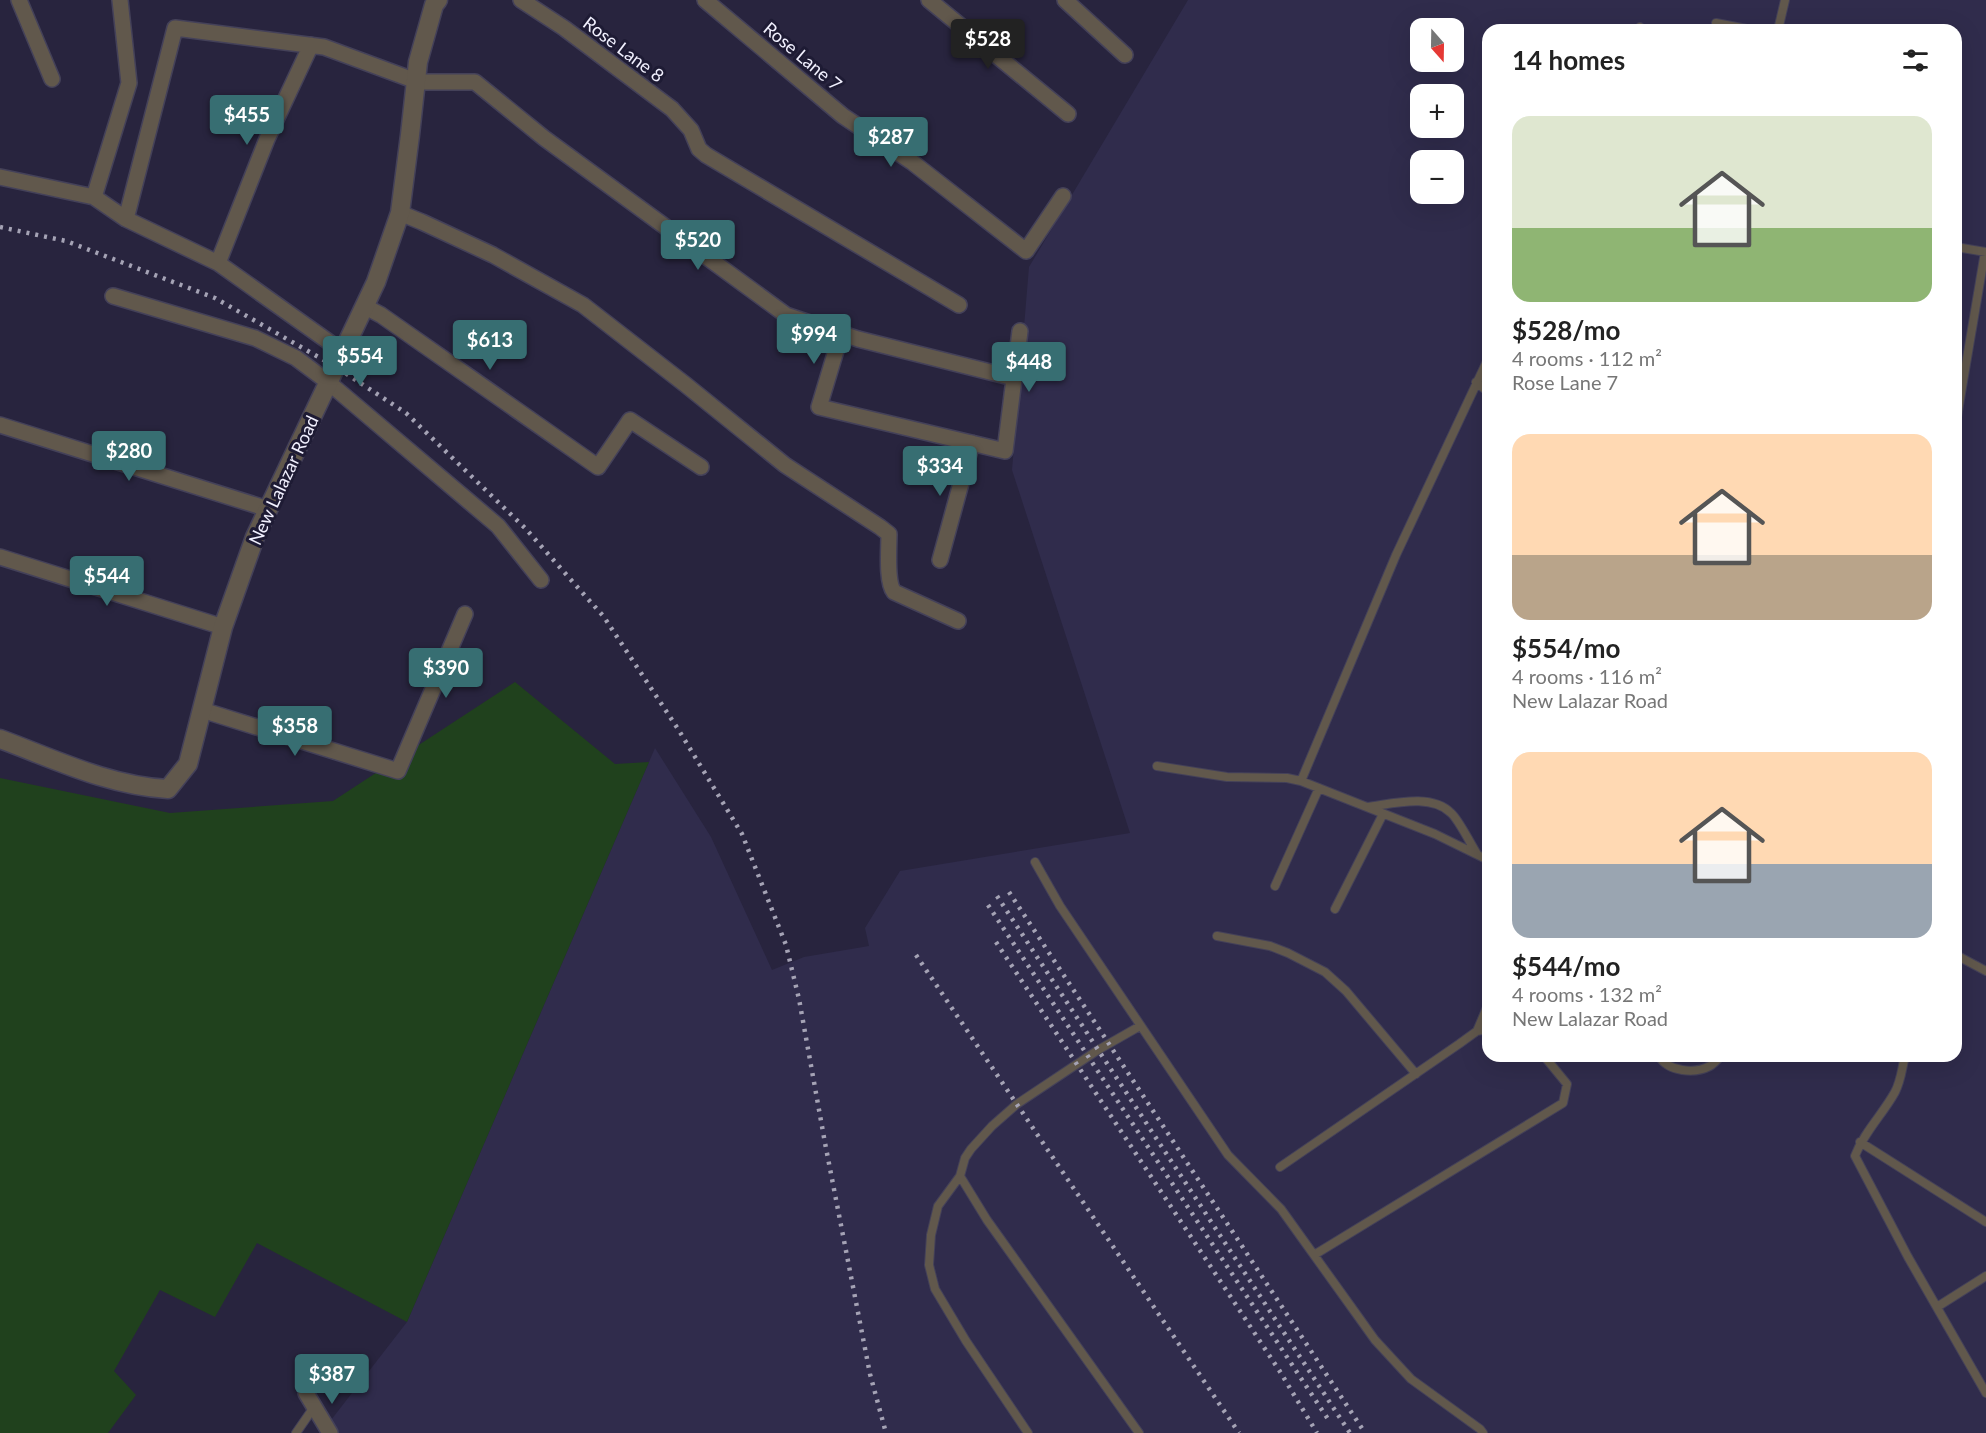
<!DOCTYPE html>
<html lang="en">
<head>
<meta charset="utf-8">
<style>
	body { margin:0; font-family:Lato,sans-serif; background:#f2f2f2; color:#222; height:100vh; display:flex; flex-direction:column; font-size:22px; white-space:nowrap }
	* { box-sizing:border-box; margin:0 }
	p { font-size:20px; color:#767676 }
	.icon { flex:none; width:33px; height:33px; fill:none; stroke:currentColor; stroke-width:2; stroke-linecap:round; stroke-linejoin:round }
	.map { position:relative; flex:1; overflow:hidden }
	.side { position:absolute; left:1482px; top:24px; width:480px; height:1038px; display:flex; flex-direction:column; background:#fff; border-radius:18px; box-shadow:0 6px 24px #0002 }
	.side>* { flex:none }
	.needle { width:39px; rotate:160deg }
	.fabs { position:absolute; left:1410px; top:18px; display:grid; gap:12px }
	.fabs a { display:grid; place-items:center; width:54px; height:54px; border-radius:12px; background:#fff; box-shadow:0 6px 24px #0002; font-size:30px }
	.price { position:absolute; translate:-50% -51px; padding:0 14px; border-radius:6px; background:#376e72; color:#fff; font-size:20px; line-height:39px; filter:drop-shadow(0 2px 3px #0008) }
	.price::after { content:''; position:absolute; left:50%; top:36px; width:18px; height:14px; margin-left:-9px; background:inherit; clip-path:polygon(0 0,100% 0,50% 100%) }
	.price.active { background:#222; color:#fff }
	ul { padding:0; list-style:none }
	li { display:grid; align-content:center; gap:12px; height:318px; padding:0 30px }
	li span { display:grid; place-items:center; height:186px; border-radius:18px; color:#555 }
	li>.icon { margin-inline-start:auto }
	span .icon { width:108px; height:108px; fill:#fffc; stroke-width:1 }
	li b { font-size:26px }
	h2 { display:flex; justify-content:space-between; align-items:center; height:72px; padding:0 30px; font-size:26px }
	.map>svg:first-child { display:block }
	.built { fill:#302c4c; fill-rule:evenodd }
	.green { fill:#20411d }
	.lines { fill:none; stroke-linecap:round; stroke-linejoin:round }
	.service-casing { stroke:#444159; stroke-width:10 }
	.minor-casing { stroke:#444159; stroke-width:18 }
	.tertiary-casing { stroke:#444159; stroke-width:21 }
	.service { stroke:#61584c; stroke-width:8 }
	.minor { stroke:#61584c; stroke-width:15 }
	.tertiary { stroke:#61584c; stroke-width:18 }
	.rail { stroke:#a5a3b5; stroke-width:4.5; stroke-dasharray:3 6; stroke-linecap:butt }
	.labels { text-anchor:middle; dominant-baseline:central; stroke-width:6; stroke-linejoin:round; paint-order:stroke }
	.street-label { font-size:18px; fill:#f1f0fe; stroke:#1e1b34 }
</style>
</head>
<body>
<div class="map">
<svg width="1986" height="1433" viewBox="0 0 1986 1433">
	<rect width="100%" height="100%" fill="#28243e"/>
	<path class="built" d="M1188,0H1986V1433H321L407,1322L655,748L711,837L772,970L804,957L869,946L865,928L900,871L1130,833L1012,470L1029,267ZM1420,28H1454V62H1420ZM1488,30H1956V1056H1488ZM1420,94H1454V128H1420ZM1420,160H1454V194H1420Z"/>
	<path class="green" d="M515,682L615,764L649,762L407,1322L257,1243L215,1317L160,1290L114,1371L136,1395L108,1433H0V778L170,813L333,801Z"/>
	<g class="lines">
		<defs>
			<path id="service" d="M1716,23L1752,30
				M1639,30L1640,27
				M1778,30L1785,0
				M1956,247L1986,252
				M1476,382L1488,392
				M1956,423L1985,252
				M1956,669V690
				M1157,766L1227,777L1287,778L1301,781L1435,834L1488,860
				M1301,781L1396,555L1488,359
				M1367,807C1392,804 1431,793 1451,813C1459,820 1470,843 1477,854
				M1035,862L1060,906L1228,1155L1281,1209L1375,1340L1411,1379L1480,1429L1483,1433
				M1275,886L1319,788
				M1335,909L1383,814
				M1217,936L1270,946L1288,953L1325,972L1346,991L1416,1074
				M1956,955L1986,971
				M1477,1031L1488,1005
				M1659,1056C1668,1072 1695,1074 1710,1066C1714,1064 1718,1059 1721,1056
				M1905,1056C1902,1068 1901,1081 1895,1092C1883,1114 1864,1132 1855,1156L1908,1257L1986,1393
				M1860,1142L1986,1222
				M1280,1167L1459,1044L1477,1031L1488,1029
				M960,1176L938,1206L931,1235L929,1265L935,1289L966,1341L1028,1433
				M1314,1255L1563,1103L1567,1084L1544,1056
				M1937,1307L1986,1276
				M296,1433L314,1407
				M1139,1433L987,1220L960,1176L965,1158L971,1149L992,1126L1017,1104L1098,1050L1140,1026"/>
			<path id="minor" d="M19,0L52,79
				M120,0L129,83L94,197L126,219L218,263L343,352
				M521,0L564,28L672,109L691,130L699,149L706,155L959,305
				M705,0L843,116L912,162L1026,251L1063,196
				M929,0L1068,114
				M1065,0L1125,55
				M416,82H475L544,138L786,315L858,339L1014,378
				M0,177L94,197
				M400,213L422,222L493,255L583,305L686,385L785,465L880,527L889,534C889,548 886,582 894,592L958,621
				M126,219L175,28L324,47L416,81
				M218,263L267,139L311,45
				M113,296L255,338L296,358L328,382L498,526L541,580
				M364,306L381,315L598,467L630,420L701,467
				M841,334L819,407L1005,451L1020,331
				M0,425L268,509
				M0,557L223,627
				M940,560L972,443
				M202,710L398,771L465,614
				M306,1393L330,1433"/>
			<path id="tertiary" d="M0,739C54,759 109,786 168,789L188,764L223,627L255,537L376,282L400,213L410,135L418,62L434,5L438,0"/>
		</defs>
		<use href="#service" class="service-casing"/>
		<use href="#minor" class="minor-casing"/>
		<use href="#tertiary" class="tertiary-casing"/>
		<use href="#service" class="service"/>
		<use href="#minor" class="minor"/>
		<use href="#tertiary" class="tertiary"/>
		<path class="rail" d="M0,227L66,241L215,298L336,367L406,413L525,528L604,617L678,729L742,834L786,945L799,999L825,1143L870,1374L886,1433
			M1009,892L1365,1433
			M997,896L1350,1433
			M988,905L1330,1422
			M996,942L1279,1370L1317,1433
			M916,955L1239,1433"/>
	</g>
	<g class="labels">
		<g class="street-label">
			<text transform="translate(624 49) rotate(37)">Rose Lane 8</text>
			<text transform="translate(803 56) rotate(40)">Rose Lane 7</text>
			<text transform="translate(283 480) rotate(-65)">New Lalazar Road</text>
		</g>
	</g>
</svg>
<div class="fabs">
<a><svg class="needle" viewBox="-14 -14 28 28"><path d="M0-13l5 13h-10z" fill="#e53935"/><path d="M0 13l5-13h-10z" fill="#767676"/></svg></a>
<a>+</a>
<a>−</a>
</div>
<b class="price active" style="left:988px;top:70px">$528</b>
<b class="price" style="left:247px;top:146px">$455</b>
<b class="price" style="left:891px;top:168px">$287</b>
<b class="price" style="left:698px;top:271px">$520</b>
<b class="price" style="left:814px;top:365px">$994</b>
<b class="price" style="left:490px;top:371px">$613</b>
<b class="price" style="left:360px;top:387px">$554</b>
<b class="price" style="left:1029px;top:393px">$448</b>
<b class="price" style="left:129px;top:482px">$280</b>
<b class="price" style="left:940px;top:497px">$334</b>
<b class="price" style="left:107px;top:607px">$544</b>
<b class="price" style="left:446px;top:699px">$390</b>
<b class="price" style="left:295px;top:757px">$358</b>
<b class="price" style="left:332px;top:1405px">$387</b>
<section class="side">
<h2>14 homes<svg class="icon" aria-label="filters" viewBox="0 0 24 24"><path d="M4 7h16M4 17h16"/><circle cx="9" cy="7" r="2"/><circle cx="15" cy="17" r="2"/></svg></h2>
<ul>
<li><span style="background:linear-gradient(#dfe7d0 60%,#8fb573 0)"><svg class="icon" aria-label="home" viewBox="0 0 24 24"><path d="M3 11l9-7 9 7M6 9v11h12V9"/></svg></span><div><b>$528/mo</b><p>4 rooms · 112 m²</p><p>Rose Lane 7</p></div></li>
<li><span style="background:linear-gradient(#ffd9b3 65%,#b9a48a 0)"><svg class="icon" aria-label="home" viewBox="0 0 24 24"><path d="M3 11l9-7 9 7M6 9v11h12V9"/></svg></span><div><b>$554/mo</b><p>4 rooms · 116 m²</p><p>New Lalazar Road</p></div></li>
<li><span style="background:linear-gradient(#ffd9b3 60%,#9aa5b1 0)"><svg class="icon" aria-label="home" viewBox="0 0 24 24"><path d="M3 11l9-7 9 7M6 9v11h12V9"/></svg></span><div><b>$544/mo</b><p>4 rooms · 132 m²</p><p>New Lalazar Road</p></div></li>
</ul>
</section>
</div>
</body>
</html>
